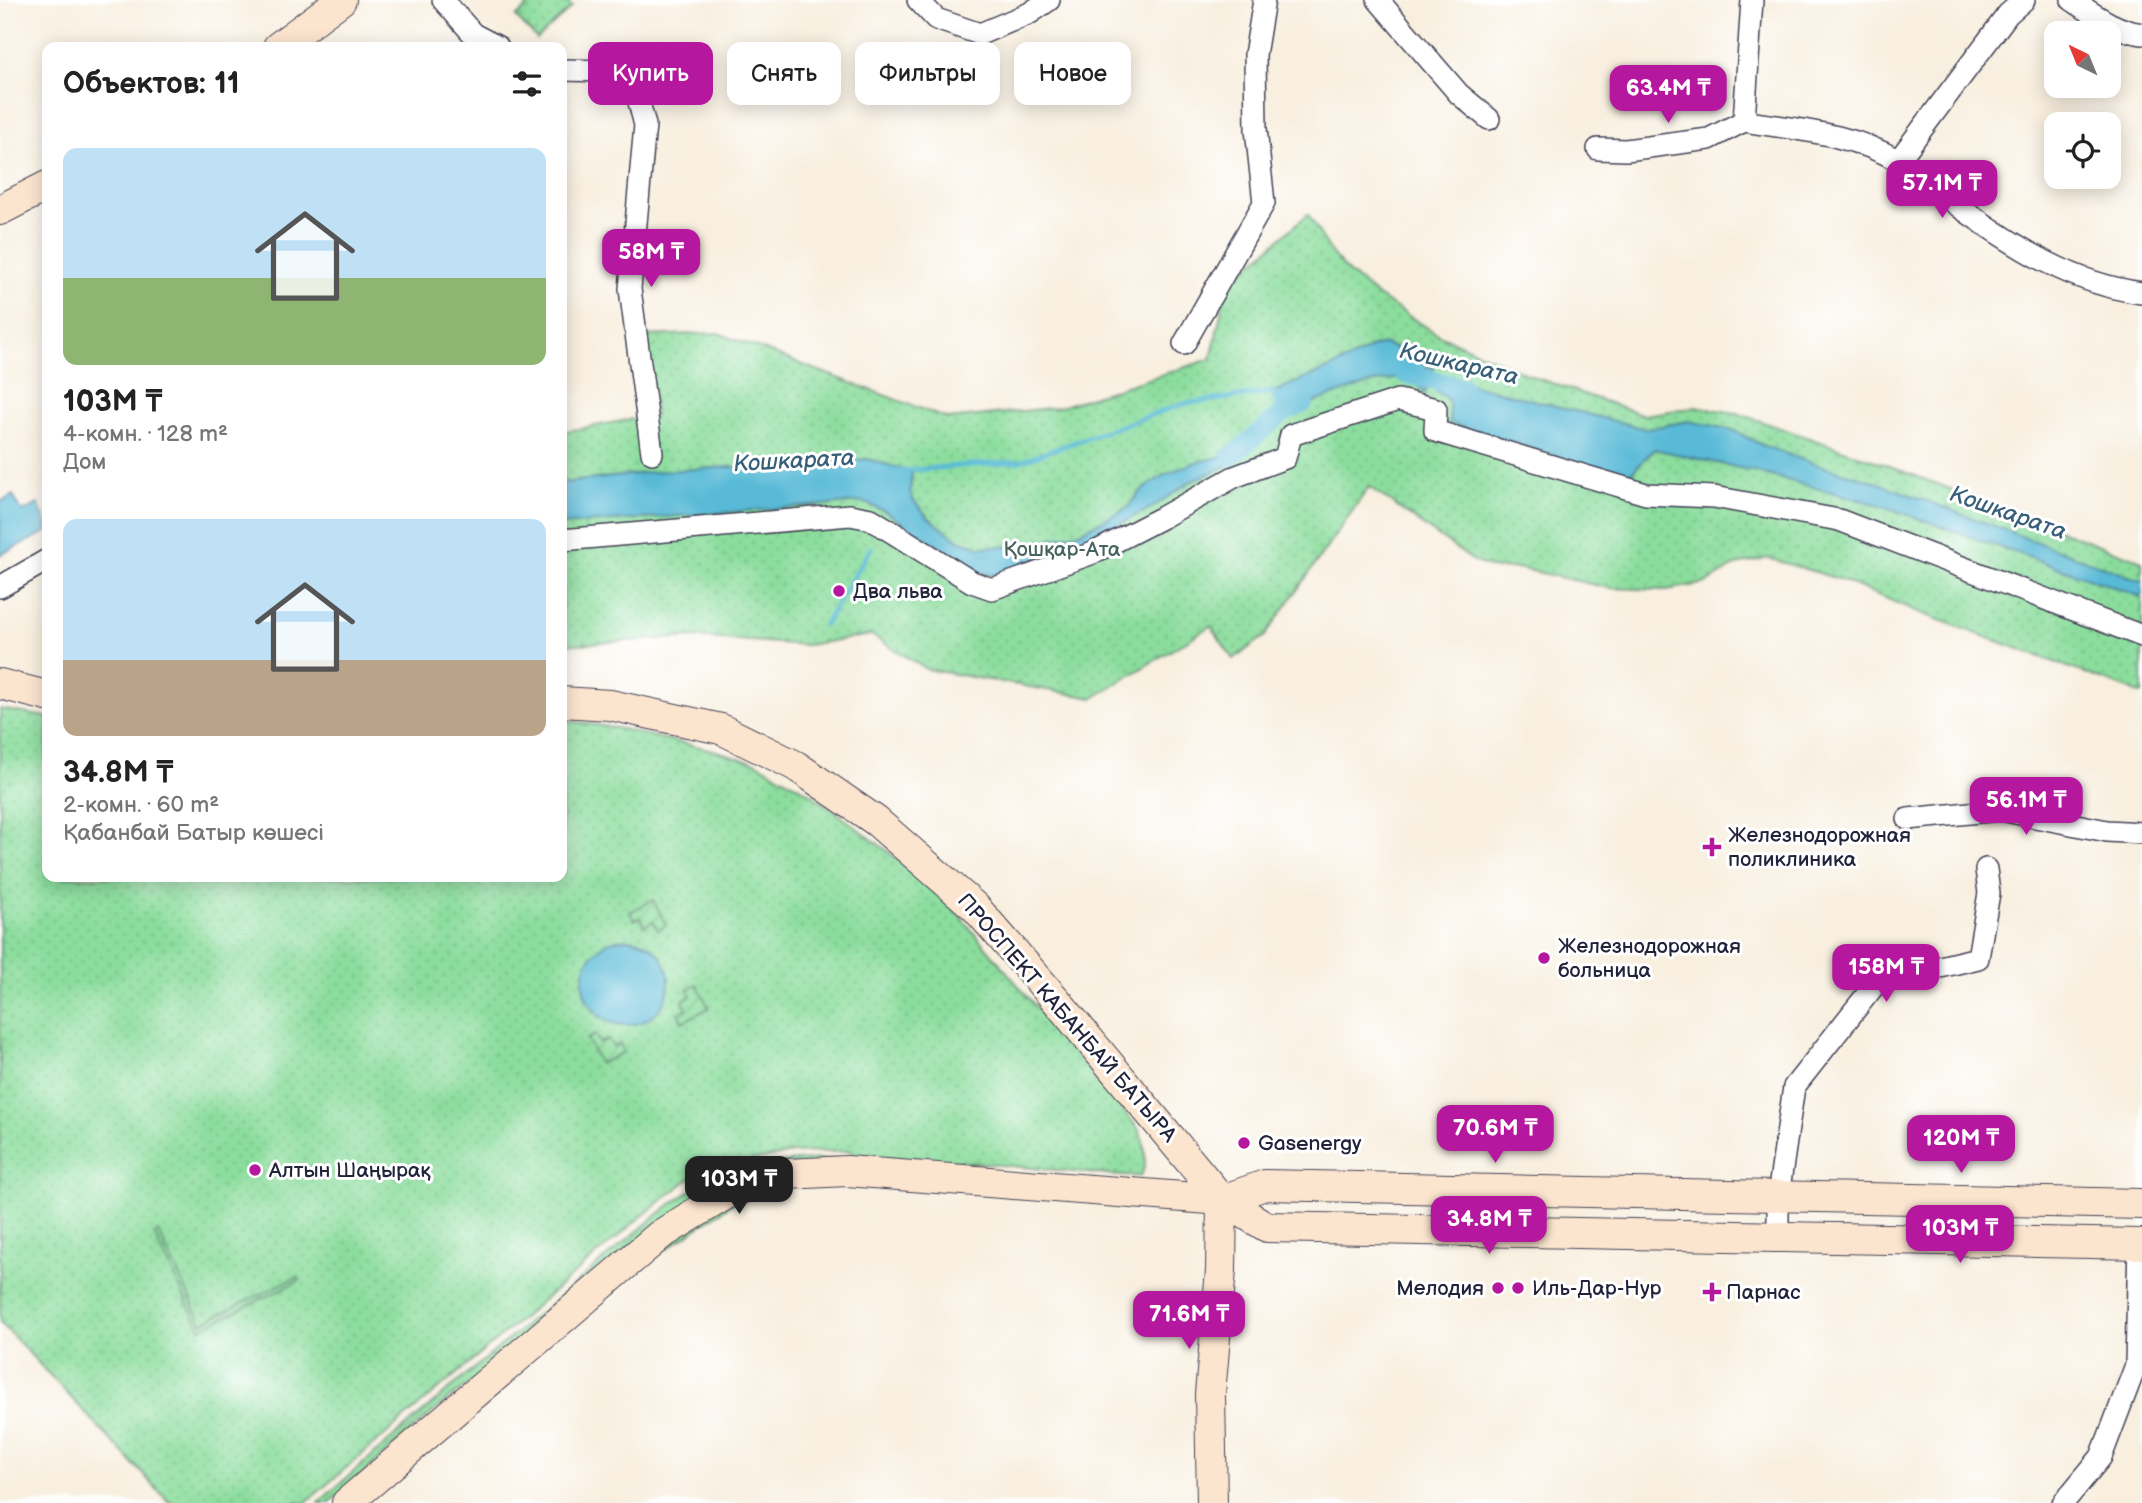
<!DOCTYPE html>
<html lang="ru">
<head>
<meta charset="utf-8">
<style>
	body { margin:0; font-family:"Balsamiq Sans",sans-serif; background:#f2f2f2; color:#222; height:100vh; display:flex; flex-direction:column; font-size:26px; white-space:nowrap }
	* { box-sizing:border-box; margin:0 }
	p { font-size:23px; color:#767676 }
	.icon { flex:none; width:38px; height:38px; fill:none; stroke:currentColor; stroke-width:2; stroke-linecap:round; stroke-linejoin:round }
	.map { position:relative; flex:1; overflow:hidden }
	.side { position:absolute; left:42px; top:42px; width:525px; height:840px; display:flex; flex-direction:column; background:#fff; border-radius:14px; box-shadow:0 4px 18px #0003 }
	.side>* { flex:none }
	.guide { position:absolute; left:588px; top:42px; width:665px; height:63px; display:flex; gap:14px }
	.needle { width:46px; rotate:317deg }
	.controls { position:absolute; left:2044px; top:21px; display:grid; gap:14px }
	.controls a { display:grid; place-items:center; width:77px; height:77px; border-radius:14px; background:#fff; box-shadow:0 4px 18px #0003; font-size:35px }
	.price { position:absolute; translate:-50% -60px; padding:0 16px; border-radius:14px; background:#b5179e; color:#fff; font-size:23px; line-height:46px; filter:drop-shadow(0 2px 4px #0008) }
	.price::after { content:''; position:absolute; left:50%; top:42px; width:21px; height:16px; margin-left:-10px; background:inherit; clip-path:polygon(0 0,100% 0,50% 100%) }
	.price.on { background:#222; color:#fff }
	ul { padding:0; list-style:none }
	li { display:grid; align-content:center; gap:14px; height:371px; padding:0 21px }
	li span { display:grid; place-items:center; height:217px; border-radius:14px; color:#555 }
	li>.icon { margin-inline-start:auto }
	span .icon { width:126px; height:126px; fill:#fffc; stroke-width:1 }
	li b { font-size:30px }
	h2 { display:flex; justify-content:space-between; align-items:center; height:84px; padding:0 21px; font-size:30px }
	.tag { padding:0 24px; border-radius:14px; background:#fff; box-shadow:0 4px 18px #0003; font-size:24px; line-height:63px }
	.tag.on { background:#b5179e; color:#fff }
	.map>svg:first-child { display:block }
	.park { fill:url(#park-dots); stroke:#56806c; stroke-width:2 }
	.garden { fill:url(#garden-furrows); stroke:#56806c; stroke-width:2 }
	.water { fill:#59bad7; stroke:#3e6e89; stroke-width:2 }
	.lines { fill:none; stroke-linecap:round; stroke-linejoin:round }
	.stream { stroke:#59bad7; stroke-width:5 }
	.canal { stroke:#59bad7; stroke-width:19 }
	.street-casing { stroke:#424154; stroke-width:24 }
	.secondary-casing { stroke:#424154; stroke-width:32 }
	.street { stroke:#fff; stroke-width:21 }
	.secondary { stroke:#fce5cf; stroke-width:30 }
	.poi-dot { fill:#b5179e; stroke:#fff; stroke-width:2.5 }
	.labels { text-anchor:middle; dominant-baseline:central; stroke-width:6; stroke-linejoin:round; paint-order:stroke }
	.park-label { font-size:21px; fill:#47635d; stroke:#fff }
	.poi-label { font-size:21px; fill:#22223b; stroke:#fff; text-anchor:start }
	.street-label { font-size:21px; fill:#22223b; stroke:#fff }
	.water-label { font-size:23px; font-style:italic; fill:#385f79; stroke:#fff }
</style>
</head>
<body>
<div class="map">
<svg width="2142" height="1503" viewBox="0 0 2142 1503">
	<defs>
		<pattern id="park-dots" width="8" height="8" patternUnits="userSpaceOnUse" patternTransform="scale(1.75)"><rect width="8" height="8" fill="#8bdd9d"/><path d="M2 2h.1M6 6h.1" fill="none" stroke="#78bd88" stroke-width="1.8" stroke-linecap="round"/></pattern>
		<pattern id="garden-furrows" width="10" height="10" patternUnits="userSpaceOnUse" patternTransform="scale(1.75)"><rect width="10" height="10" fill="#8bdd9d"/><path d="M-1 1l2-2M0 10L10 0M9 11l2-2" fill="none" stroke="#78bd88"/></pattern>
	</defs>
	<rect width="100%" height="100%" fill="#fff"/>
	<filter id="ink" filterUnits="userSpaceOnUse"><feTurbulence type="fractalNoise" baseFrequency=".0143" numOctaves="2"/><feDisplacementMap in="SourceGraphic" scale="14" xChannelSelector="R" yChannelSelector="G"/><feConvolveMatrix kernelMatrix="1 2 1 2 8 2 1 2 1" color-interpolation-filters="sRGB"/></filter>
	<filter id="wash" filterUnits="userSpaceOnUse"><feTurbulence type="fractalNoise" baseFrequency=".00686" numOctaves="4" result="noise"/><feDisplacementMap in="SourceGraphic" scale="28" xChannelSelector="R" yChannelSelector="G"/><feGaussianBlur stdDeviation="1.57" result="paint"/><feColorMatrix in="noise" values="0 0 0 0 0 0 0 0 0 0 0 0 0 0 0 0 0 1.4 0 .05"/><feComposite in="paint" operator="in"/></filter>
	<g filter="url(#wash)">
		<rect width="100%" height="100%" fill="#f8efdf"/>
		<path class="park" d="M535,0H565L572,7L537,39L516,17Z
			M1308,214L1332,254L1347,271L1376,295L1439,335L1534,377L1644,415L1696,407L1737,413L1881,463L2142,561V694L1926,615L1842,580L1768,558L1736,565L1707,583L1666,590L1609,588L1518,568L1496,569L1475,562L1369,487L1265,636L1233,659L1211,626L1093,698L926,669L871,635L807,645L692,637L562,645V432L655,415L647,336L718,333L948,419L1060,407L1211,359L1227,285Z
			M0,709L47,717V877H562V720L617,728L713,750L757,763L810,793L885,849L954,909L1137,1127C1145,1140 1149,1163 1140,1176H1121L956,1161L854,1158L852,1151L792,1153L723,1167C701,1163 659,1204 641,1217L305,1503H170L0,1322Z"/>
		<path class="garden" d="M653,900L666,925L658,930L653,921L644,926L640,917L634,920L630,912Z
			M697,984L709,1008L682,1022L678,1013L687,1009L683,1000L691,996L688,989Z
			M595,1035L600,1043L608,1039L613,1047L620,1044L624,1052L600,1064L587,1039Z
			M854,1158H915L977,1164L961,1167L787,1166L448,1399L329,1503H318C409,1423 501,1345 594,1268C627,1241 679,1191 718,1177C762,1161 808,1160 854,1158Z
			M158,1232L202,1323L298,1276L300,1280L200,1329L154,1234Z"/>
		<path class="water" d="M1385,344L1408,354L1427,367L1434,366L1425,394C1419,386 1414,380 1403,379C1379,376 1308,405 1282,414L1273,392L1335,366L1375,346Z
			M1442,377L1646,429L1688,421L1733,430L1764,446L1818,465L1873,481L2142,581V597L1883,506L1753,471L1654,449L1630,474H1614L1450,423C1448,406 1454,400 1436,392Z
			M1248,437L1250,449L1238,461L1190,482L1153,507L1084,542L1009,574L991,575L978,572L884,511L863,502L562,525V483L662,471L868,459L912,472L910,493L914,501L929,518L959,540L979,547L1017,546L1078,533L1127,508L1141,491L1164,475L1193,463L1220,457Z
			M13,495L22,512L38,504L47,524V532L0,555V502Z
			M583 982a43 43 0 1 1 86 0a43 43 0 1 1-86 0Z"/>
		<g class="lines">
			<path class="stream" d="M901,471L1021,461L1183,404L1273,392L1282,414
				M825,624L871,548"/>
			<path class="canal" d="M1404,374L1463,387
				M1230,457L1282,414L1304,403"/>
		</g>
	</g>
	<g filter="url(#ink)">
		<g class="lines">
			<defs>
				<path id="street" d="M443,0L473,34L498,47
					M918,0L936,19L980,34L1030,13L1049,0
					M1378,0L1459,94L1489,119
					M2072,0C2095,15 2114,30 2142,34
					M562,70L608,71L626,77L636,91L645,125L630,289L652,453
					M1744,121C1796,130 1851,133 1897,160C1920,174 1940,193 1961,208C2017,248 2073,284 2142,293
					M1744,121L1752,0
					M1598,149L1626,150L1709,139L1744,121
					M1898,161L2008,14L2024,0
					M1184,344L1264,203L1256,129L1255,55L1264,0
					M562,540L850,515L871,519L972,582L992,589L1093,553L1163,517L1234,477L1285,458L1291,435L1398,400L1436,409L1435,431L1646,494L1714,497L1839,520L2142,636
					M0,587L47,560
					M1908,819L2000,810L2107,831L2142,833
					M1778,1236V1196L1794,1087L1877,982L1978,958L1989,893L1986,869
					M2139,1243L2136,1365L2142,1366
					M2063,1503L2101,1457L2136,1365"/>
				<path id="secondary" d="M278,47L341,0
					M0,210L47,186
					M0,684L47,696
					M562,702L610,705L721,729L796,766L876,821L975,907L1057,1001L1222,1200L1267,1227L2142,1244
					M347,1503L660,1235L728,1193L787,1174L847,1171L1222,1200L1265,1185L2142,1204
					M1212,1503L1210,1394L1221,1270L1222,1200"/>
			</defs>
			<use href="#street" class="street-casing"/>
			<use href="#secondary" class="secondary-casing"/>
			<use href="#street" class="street"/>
			<use href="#secondary" class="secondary"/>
		</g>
	</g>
	<g class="poi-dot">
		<circle cx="839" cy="591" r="7"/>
		<path d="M1708.5 836.5h7v7h7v7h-7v7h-7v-7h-7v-7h7z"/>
		<circle cx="1544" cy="958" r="7"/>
		<circle cx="1244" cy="1143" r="7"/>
		<circle cx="255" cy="1170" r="7"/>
		<circle cx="1498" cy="1288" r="7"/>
		<circle cx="1518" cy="1288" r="7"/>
		<path d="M1708.5 1281.5h7v7h7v7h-7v7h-7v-7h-7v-7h7z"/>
	</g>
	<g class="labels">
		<g class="park-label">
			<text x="1062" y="549">Қошқар-Ата</text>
		</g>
		<g class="poi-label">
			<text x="853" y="591">Два льва</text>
			<text x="1728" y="835">Железнодорожная<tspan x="1728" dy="24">поликлиника</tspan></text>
			<text x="1558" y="946">Железнодорожная<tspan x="1558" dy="24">больница</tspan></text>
			<text x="1258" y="1143">Gasenergy</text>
			<text x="269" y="1170">Алтын Шаңырақ</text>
			<text x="1484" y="1288" text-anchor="end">Мелодия</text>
			<text x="1532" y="1288">Иль-Дар-Нур</text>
			<text x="1726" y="1292">Парнас</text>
		</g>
		<g class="street-label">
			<text transform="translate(1067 1018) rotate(49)">ПРОСПЕКТ КАБАНБАЙ БАТЫРА</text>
		</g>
		<g class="water-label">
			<text transform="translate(1459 364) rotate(13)">Кошкарата</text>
			<text transform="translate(794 461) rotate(-3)">Кошкарата</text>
			<text transform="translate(2008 513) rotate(19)">Кошкарата</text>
		</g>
	</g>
</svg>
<div class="controls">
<a><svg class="needle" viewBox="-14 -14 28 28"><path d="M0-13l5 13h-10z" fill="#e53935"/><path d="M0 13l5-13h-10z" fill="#767676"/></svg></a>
<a><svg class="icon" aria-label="locate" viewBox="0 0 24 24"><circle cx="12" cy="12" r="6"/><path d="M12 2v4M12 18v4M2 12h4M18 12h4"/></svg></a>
</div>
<b class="price" style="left:1668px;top:125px">63.4M ₸</b>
<b class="price" style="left:1942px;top:220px">57.1M ₸</b>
<b class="price" style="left:651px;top:289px">58M ₸</b>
<b class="price" style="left:2026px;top:837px">56.1M ₸</b>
<b class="price" style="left:1886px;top:1004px">158M ₸</b>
<b class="price" style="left:1495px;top:1165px">70.6M ₸</b>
<b class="price" style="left:1961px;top:1175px">120M ₸</b>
<b class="price on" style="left:739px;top:1216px">103M ₸</b>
<b class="price" style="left:1489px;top:1256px">34.8M ₸</b>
<b class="price" style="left:1960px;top:1265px">103M ₸</b>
<b class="price" style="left:1189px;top:1351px">71.6M ₸</b>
<div class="guide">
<a class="tag on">Купить</a>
<a class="tag">Снять</a>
<a class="tag">Фильтры</a>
<a class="tag">Новое</a>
</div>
<section class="side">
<h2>Объектов: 11<svg class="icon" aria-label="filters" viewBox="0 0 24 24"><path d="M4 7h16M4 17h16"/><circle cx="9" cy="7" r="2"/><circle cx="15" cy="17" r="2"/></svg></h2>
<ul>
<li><span style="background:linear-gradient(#bfe0f5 60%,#8fb573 0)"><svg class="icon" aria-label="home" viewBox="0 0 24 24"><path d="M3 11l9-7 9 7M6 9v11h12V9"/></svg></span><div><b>103M ₸</b><p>4-комн. · 128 m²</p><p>Дом</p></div></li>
<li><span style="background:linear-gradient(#bfe0f5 65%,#b9a48a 0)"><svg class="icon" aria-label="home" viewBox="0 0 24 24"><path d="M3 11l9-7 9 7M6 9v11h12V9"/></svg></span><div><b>34.8M ₸</b><p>2-комн. · 60 m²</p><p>Қабанбай Батыр көшесі</p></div></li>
</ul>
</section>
</div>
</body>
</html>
